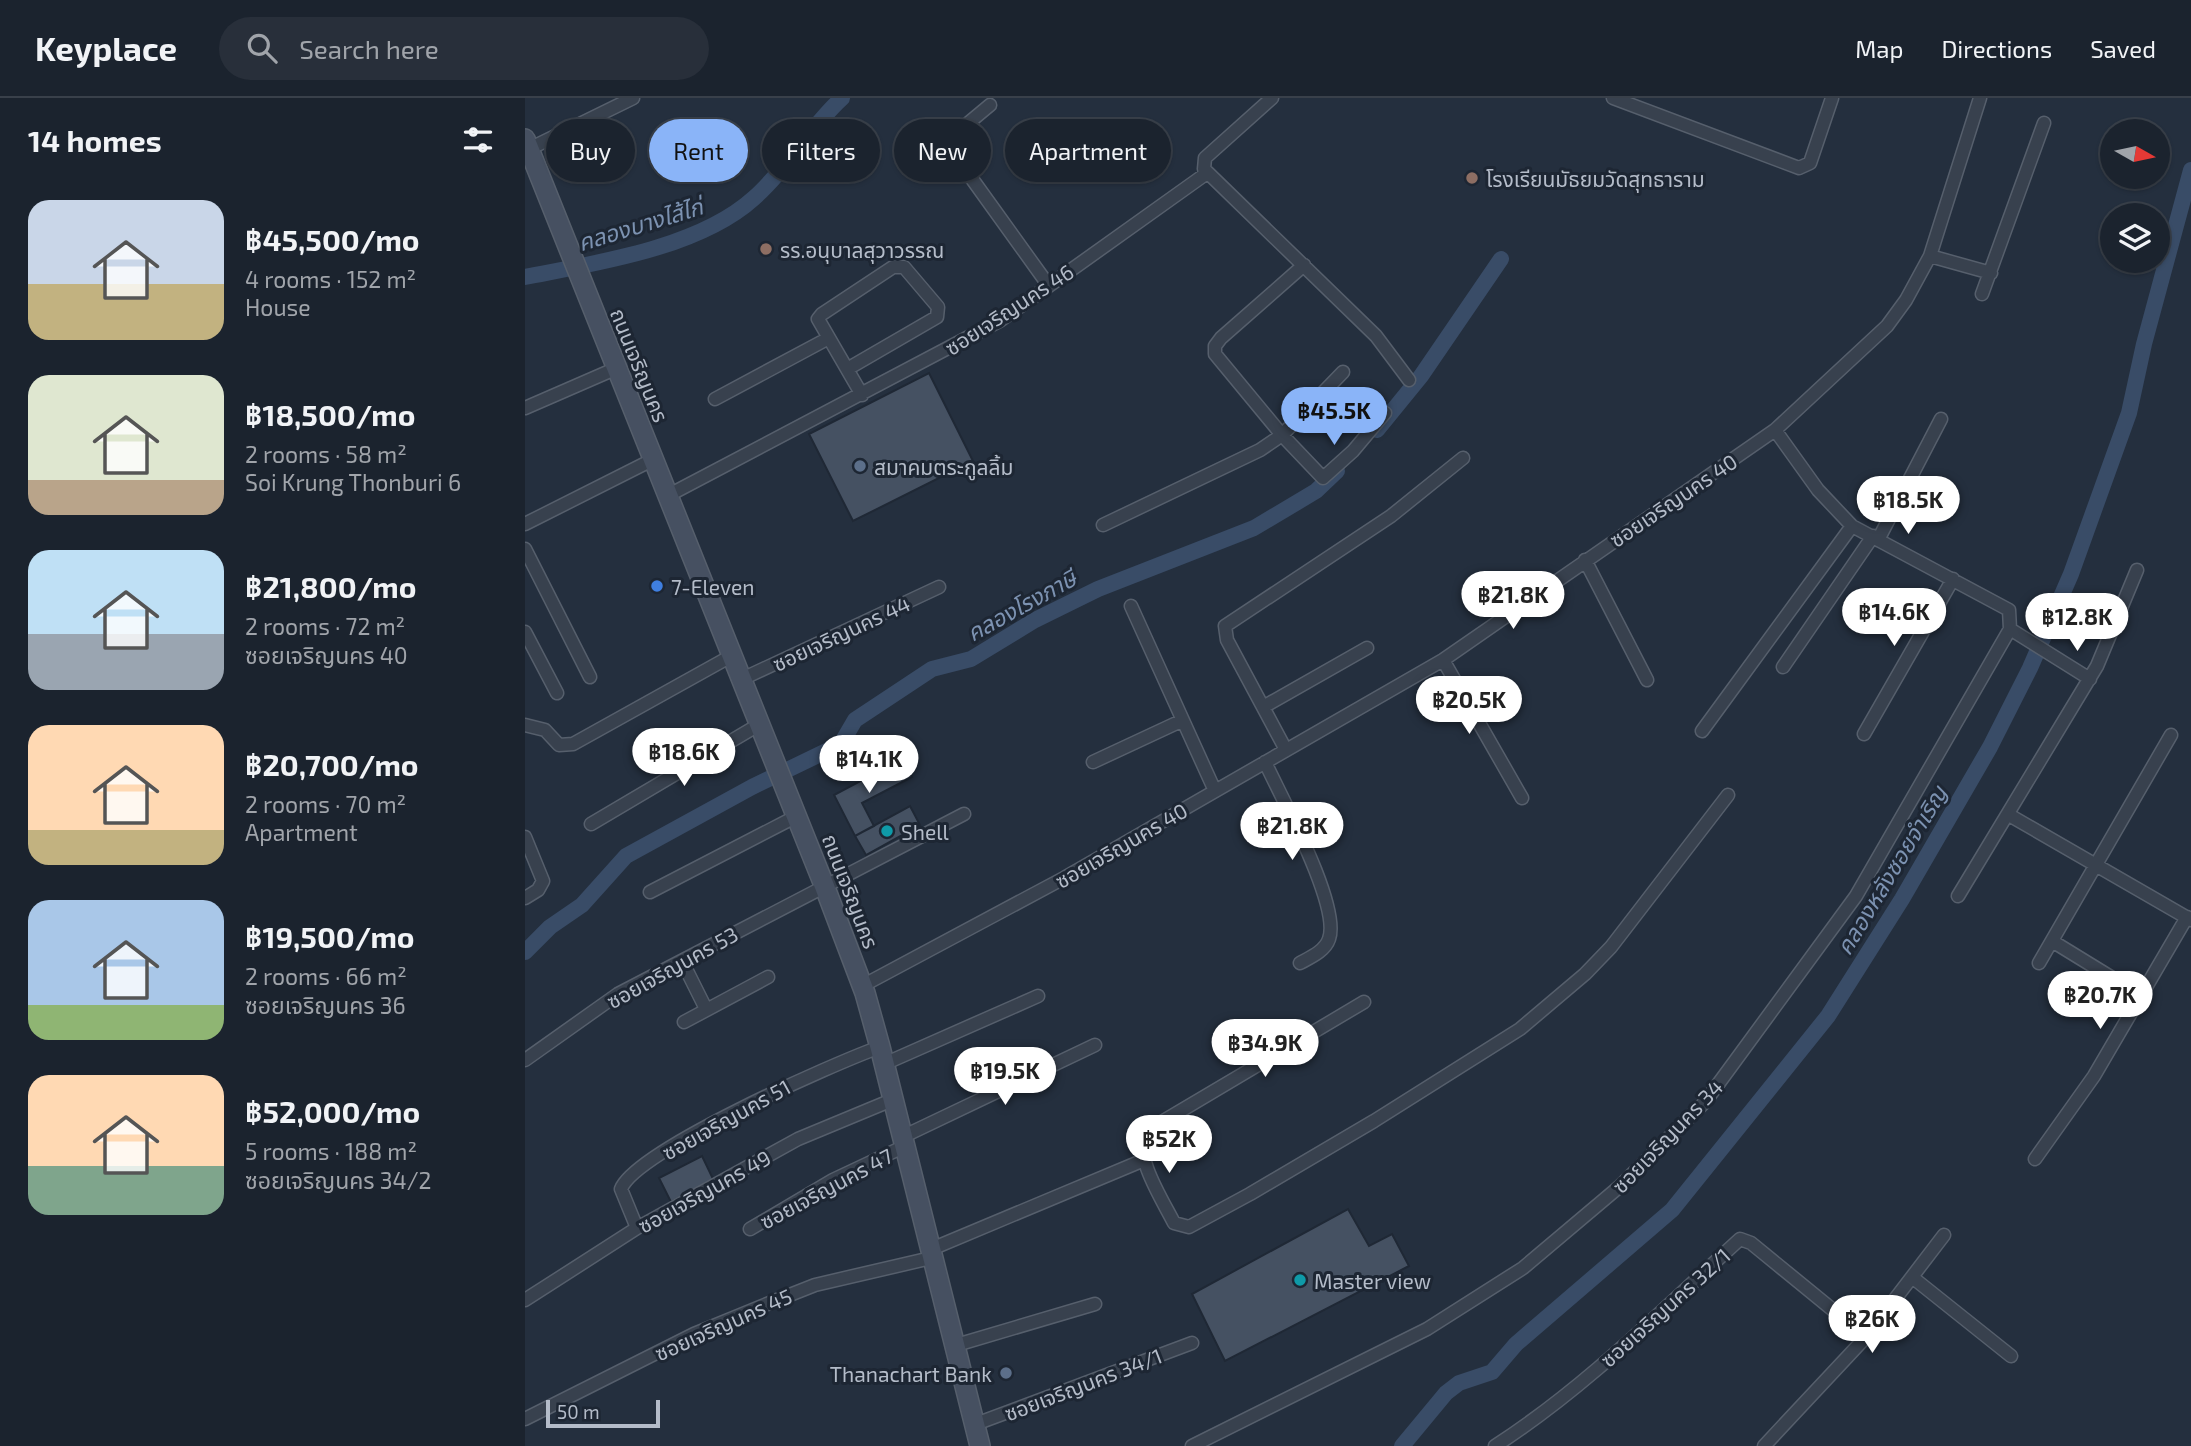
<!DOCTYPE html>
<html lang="en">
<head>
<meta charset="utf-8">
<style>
	body { margin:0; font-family:"Exo 2","Noto Sans Thai",sans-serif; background:#282f3a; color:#f1f3f6; height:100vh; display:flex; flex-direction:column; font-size:26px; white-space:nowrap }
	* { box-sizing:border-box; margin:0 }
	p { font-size:23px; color:#a0a4aa }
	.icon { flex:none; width:38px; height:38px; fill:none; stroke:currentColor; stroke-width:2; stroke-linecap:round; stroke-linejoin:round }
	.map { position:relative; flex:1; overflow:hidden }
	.panel { display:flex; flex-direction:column; background:#1b232e; width:525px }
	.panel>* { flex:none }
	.guide { position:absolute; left:21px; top:21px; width:665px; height:63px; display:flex; gap:14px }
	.needle { width:46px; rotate:99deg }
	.fabs { position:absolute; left:1575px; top:21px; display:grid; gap:14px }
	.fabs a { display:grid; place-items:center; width:70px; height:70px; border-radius:50%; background:#1b232e; box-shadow:0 2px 5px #0004,0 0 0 2px #39404a; font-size:35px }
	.scale { position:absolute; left:21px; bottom:18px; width:114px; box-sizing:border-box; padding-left:7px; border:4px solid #b4bcc9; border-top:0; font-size:19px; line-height:24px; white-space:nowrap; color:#b4bcc9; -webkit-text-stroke:5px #1d2633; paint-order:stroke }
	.price { position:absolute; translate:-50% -60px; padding:0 16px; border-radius:24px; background:#fff; color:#222; font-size:23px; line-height:46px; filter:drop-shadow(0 2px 4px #0008) }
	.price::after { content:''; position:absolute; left:50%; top:42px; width:21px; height:16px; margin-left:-10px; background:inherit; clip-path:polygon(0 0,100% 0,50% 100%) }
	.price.active { background:#8ab4f8; color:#111 }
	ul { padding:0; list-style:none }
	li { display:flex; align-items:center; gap:21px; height:175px; padding:0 28px }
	li span { display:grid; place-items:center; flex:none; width:196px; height:140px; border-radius:21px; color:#555 }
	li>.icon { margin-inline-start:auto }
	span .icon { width:84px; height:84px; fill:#fffc; stroke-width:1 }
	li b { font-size:30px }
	h2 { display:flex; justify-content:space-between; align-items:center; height:84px; padding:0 28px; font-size:30px }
	.tag { padding:0 24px; border-radius:32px; background:#1b232e; box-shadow:0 2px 5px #0004,0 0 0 2px #39404a; font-size:24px; line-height:63px }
	.tag.active { background:#8ab4f8; color:#111 }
	header { display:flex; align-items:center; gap:42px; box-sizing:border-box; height:98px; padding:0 35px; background:#1b232e; border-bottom:2px solid #39404a }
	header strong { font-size:33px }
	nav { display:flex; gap:38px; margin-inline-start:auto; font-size:24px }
	.search { width:490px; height:63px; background:#282f3a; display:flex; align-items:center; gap:18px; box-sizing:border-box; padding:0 24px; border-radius:38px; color:#a0a4aa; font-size:26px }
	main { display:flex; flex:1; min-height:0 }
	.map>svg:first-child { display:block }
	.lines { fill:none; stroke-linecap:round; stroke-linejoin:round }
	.canal { stroke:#394c67; stroke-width:16 }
	.building { fill:#455162; stroke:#1f2835; stroke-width:2 }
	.street-casing { stroke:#565f6c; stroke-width:15 }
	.secondary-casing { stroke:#565f6c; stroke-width:22 }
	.street { stroke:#38414e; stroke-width:12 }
	.secondary { stroke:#465061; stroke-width:19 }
	.education-dot { fill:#8d6e63; stroke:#1d2633; stroke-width:2.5 }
	.service-dot { fill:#5c6f8a; stroke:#1d2633; stroke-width:2.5 }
	.shop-dot { fill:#3f7fe0; stroke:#1d2633; stroke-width:2.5 }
	.culture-dot { fill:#0f9aa8; stroke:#1d2633; stroke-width:2.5 }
	.labels { text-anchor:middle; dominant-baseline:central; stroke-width:6; stroke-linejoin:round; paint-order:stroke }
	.poi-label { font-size:21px; fill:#b4bcc9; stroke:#1d2633; text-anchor:start }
	.street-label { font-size:21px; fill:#b4bcc9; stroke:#1d2633 }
	.water-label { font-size:23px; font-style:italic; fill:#7c92b1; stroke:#1d2633 }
</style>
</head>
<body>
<header>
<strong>Keyplace</strong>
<div class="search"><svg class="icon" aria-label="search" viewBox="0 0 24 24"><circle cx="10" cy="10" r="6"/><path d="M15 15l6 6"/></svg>Search here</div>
<nav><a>Map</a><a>Directions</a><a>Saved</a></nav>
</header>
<main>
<section class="panel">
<h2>14 homes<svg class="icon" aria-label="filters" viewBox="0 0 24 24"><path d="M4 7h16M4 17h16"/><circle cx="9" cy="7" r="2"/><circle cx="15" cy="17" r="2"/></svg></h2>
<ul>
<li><span style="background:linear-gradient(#c9d6e8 60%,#c2b280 0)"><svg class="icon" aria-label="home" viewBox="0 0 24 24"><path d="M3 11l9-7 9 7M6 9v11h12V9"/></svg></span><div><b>฿45,500/mo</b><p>4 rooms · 152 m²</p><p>House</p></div></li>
<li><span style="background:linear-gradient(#dfe7d0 75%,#b9a48a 0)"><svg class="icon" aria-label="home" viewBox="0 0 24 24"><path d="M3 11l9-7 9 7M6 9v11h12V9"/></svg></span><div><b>฿18,500/mo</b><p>2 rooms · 58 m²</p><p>Soi Krung Thonburi 6</p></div></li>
<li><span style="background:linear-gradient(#bfe0f5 60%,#9aa5b1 0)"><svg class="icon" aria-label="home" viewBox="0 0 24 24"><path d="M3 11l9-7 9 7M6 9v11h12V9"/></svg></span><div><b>฿21,800/mo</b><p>2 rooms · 72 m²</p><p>ซอยเจริญนคร 40</p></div></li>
<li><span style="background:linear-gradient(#ffd9b3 75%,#c2b280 0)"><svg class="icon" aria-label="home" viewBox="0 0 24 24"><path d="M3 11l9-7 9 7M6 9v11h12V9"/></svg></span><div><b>฿20,700/mo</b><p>2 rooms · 70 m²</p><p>Apartment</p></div></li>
<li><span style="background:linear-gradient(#a9c7e8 75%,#8fb573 0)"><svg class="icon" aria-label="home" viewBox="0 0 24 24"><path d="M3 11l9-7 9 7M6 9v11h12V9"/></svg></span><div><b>฿19,500/mo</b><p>2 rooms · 66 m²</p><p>ซอยเจริญนคร 36</p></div></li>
<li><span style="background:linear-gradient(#ffd9b3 65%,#7fa58c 0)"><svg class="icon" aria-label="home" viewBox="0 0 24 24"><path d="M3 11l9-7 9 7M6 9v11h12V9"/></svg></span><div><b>฿52,000/mo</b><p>5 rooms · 188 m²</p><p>ซอยเจริญนคร 34/2</p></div></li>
</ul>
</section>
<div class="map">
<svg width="1666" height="1348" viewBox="0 0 1666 1348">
	<rect width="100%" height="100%" fill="#242f3e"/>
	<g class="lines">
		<path class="canal" d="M0,179C71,165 174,150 229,100C262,71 284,30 317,0
			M852,332L896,278L976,161
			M0,854L25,829L57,807L101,758L227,689L316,646L330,622L407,571L446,561L510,522L573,491L729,430L791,393L812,373
			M877,1348L921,1295L934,1285L967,1274L991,1246L1147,1112L1303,918L1377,801L1465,649L1505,570L1546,476L1604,315L1619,246L1666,72"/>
	</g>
	<path class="building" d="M404,275L448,363L328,423L284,336Z
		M377,661L387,679L337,705L349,728L330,738L309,697Z
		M385,708L395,727L341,757L330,738Z
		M177,1058L189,1083L146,1104L134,1080Z
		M823,1111L844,1148L867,1136L884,1168L700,1263L667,1196Z"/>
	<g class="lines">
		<defs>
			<path id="street" d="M747,0L680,60L679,71L851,238L884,282
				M1088,0L1274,70L1285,65L1307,0
				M465,7L435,32L432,50L437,67L524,188
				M4,51L108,0
				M1405,158L1466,175
				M779,167L696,240L690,248V256L757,337L798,380L828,353L860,315
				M1457,196L1519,25
				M324,270L412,219L413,209L379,169H368L297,216L293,221L337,297
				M190,301L302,241
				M0,310L92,270
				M1250,332L1293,392L1327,428L1484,512L1485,531L1565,581
				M144,397L476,222L682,75
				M0,426L129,361
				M578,427L735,352L757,337L818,274
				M1353,442L1416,321
				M0,451L65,579
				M1060,462L1122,582
				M606,508L690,693
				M0,534L32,595
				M918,562L997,700
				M1258,569L1348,438
				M217,581L414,489
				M738,609L842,550
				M0,627L20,632L34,647L48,646L208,557
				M1177,633L1327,428
				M1339,636L1428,481
				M761,652L702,542L700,528L866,418L938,360
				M568,664L656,623
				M740,664C756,699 816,808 804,841C800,853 786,859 775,865
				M1484,717L1666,822
				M66,726L235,626
				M0,739L18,783L13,792L0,800
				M125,794L272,718
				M1433,798L1572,568L1612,472
				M1527,843L1615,897
				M157,863L181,911
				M1514,865L1646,637
				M337,888L539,780L918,562L1250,332L1362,228L1381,202L1405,158L1455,0
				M839,904L620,1034C608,1057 638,1103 649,1125L664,1129L725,1096L849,1023L995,931L1060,876L1086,849L1203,697
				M159,924L243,879
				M0,962L93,896L439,716
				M359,966L513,898
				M375,1040L570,947
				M1510,1061L1569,978L1662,819
				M112,1130L96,1091C110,1053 310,965 355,949
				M225,1131L308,1082L378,1049
				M404,1152L619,1062
				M1387,1179L1486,1258
				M0,1202L112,1130L273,1041L367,1002
				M428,1248L570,1206
				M0,1321L169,1236L247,1204L290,1187L406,1160
				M448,1327L667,1245
				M667,1348L902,1231L998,1170L1094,1089L1180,1004L1331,798L1485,531
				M970,1348C1060,1290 1136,1213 1215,1141L1226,1145L1341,1239
				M1239,1348L1341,1239L1419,1137"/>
			<path id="secondary" d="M0,41L299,787L340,895L355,949L455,1348"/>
		</defs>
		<use href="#street" class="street-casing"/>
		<use href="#secondary" class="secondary-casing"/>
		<use href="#street" class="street"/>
		<use href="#secondary" class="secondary"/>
	</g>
	<g class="education-dot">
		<circle cx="947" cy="80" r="7"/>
		<circle cx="241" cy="151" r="7"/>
	</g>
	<g class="service-dot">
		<circle cx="335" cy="368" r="7"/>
		<circle cx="481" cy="1275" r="7"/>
	</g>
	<circle class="shop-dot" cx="132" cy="488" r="7"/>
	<g class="culture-dot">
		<circle cx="362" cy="733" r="7"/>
		<circle cx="775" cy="1182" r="7"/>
	</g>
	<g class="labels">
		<g class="poi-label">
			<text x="961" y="80">โรงเรียนมัธยมวัดสุทธาราม</text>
			<text x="255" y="151">รร.อนุบาลสุวาวรรณ</text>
			<text x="349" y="368">สมาคมตระกูลลิ้ม</text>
			<text x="146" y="488">7-Eleven</text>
			<text x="376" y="733">Shell</text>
			<text x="789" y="1182">Master view</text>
			<text x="467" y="1275" text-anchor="end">Thanachart Bank</text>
		</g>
		<g class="street-label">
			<text transform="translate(484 211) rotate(-33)">ซอยเจริญนคร 46</text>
			<text transform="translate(115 267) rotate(68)">ถนนเจริญนคร</text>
			<text transform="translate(1148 402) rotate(-34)">ซอยเจริญนคร 40</text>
			<text transform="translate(316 535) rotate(-25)">ซอยเจริญนคร 44</text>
			<text transform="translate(596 747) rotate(-30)">ซอยเจริญนคร 40</text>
			<text transform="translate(326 793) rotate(69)">ถนนเจริญนคร</text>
			<text transform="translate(147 869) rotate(-29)">ซอยเจริญนคร 53</text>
			<text transform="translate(201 1021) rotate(-29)">ซอยเจริญนคร 51</text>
			<text transform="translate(1142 1038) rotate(-46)">ซอยเจริญนคร 34</text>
			<text transform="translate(301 1090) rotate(-28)">ซอยเจริญนคร 47</text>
			<text transform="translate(179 1093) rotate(-29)">ซอยเจริญนคร 49</text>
			<text transform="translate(1140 1209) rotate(-42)">ซอยเจริญนคร 32/1</text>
			<text transform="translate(198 1226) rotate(-24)">ซอยเจริญนคร 45</text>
			<text transform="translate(558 1286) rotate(-21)">ซอยเจริญนคร 34/1</text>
		</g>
		<g class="water-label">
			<text transform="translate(115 126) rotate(-17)">คลองบางไส้ไก่</text>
			<text transform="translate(496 507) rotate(-29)">คลองโรงภาษี</text>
			<text transform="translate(1366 772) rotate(-59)">คลองหลังซอยจำเริญ</text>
		</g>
	</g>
</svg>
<div class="fabs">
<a><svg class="needle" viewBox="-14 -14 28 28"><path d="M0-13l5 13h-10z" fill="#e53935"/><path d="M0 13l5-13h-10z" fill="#a0a4aa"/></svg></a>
<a><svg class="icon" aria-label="layers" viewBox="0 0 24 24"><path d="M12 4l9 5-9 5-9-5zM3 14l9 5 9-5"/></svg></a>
</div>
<div class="scale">50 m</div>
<b class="price active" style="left:809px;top:349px">฿45.5K</b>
<b class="price" style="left:1383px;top:438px">฿18.5K</b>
<b class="price" style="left:988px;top:533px">฿21.8K</b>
<b class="price" style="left:1369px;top:550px">฿14.6K</b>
<b class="price" style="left:1552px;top:555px">฿12.8K</b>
<b class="price" style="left:944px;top:638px">฿20.5K</b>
<b class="price" style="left:159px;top:690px">฿18.6K</b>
<b class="price" style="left:344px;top:697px">฿14.1K</b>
<b class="price" style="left:767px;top:764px">฿21.8K</b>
<b class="price" style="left:1575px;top:933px">฿20.7K</b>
<b class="price" style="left:740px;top:981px">฿34.9K</b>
<b class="price" style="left:480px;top:1009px">฿19.5K</b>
<b class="price" style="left:644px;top:1077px">฿52K</b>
<b class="price" style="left:1347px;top:1257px">฿26K</b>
<div class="guide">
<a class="tag">Buy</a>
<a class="tag active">Rent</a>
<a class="tag">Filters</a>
<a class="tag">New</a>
<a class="tag">Apartment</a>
</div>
</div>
</main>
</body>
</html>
